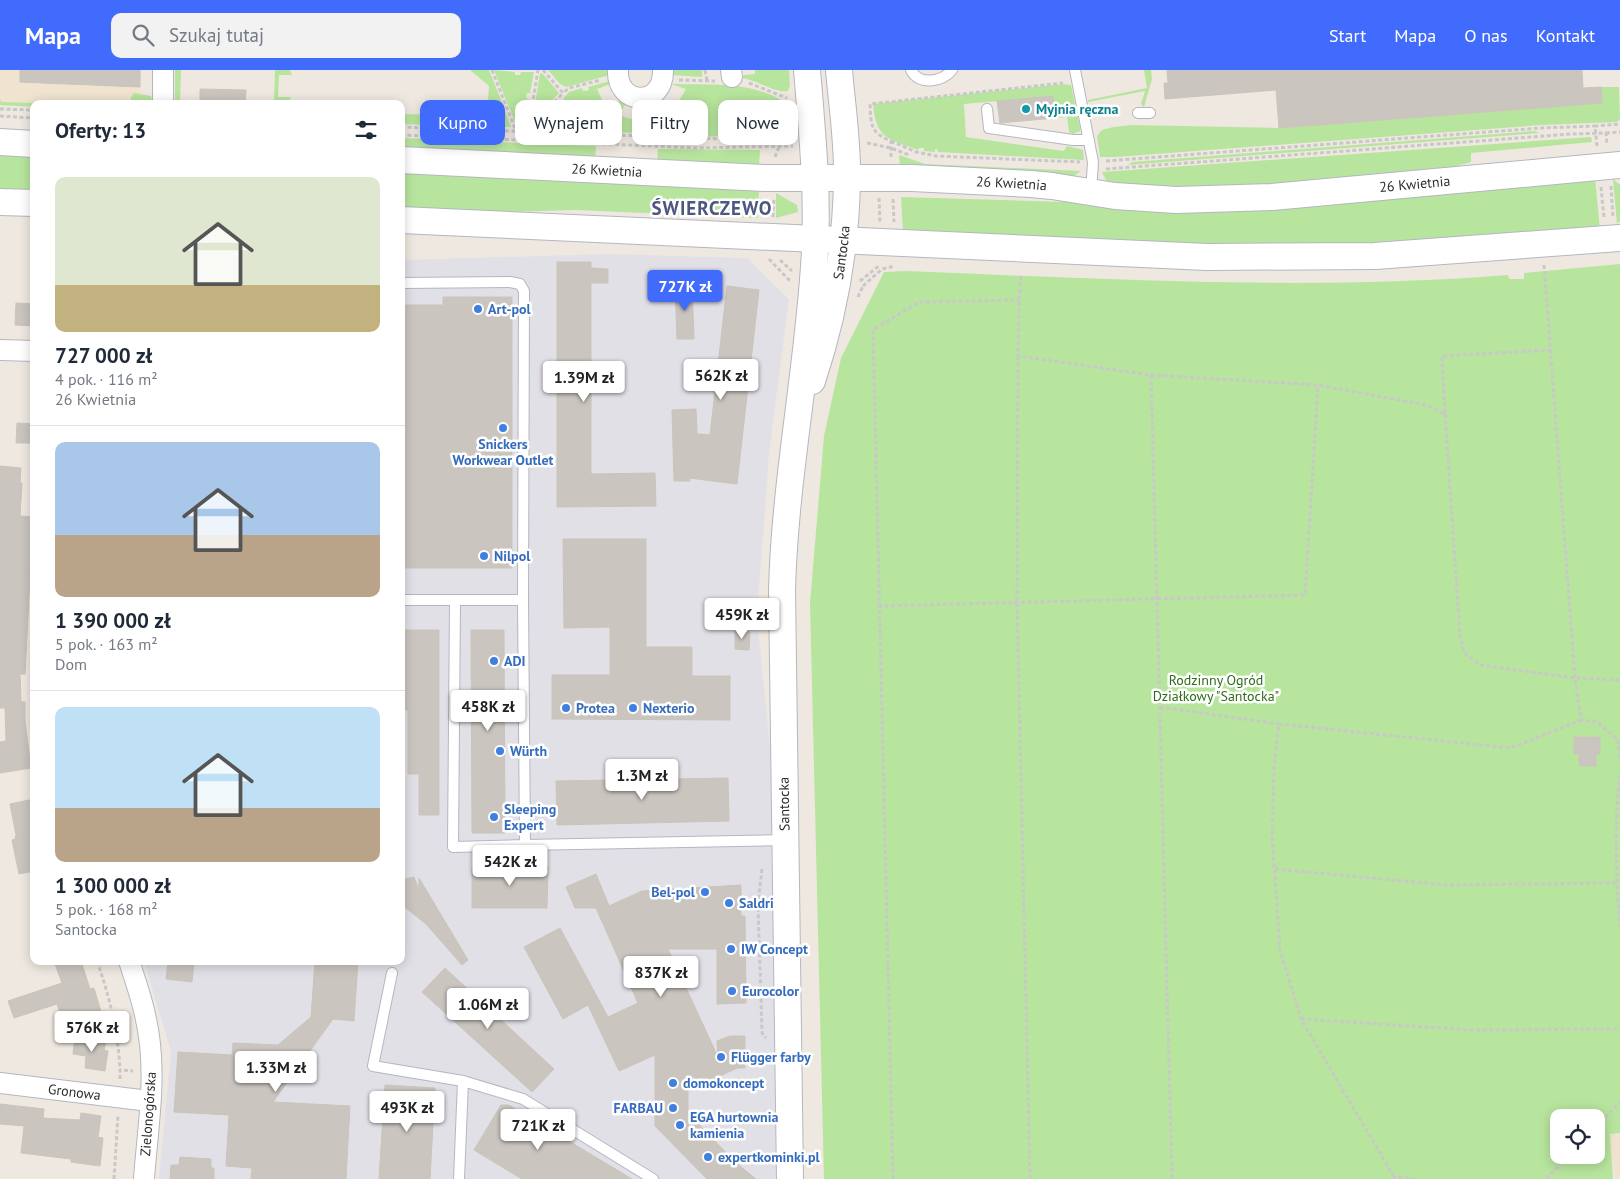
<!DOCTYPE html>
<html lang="pl">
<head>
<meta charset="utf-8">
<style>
	body { margin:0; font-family:"PT Sans",sans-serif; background:#f2f2f3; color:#1f2937; height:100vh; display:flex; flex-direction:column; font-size:19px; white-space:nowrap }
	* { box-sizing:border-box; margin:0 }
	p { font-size:16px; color:#747a83 }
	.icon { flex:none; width:28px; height:28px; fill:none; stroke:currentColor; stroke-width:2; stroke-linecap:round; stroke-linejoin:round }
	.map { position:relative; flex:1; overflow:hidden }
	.details { position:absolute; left:30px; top:30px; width:375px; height:865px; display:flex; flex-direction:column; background:#fff; border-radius:10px; box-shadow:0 2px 12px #0003 }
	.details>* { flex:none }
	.top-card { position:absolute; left:420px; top:30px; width:475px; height:45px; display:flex; gap:10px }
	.buttons { position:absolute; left:1550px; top:1039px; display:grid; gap:10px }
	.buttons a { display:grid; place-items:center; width:55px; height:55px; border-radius:10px; background:#fff; box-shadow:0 2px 12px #0003; font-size:25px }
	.price { position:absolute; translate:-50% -42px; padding:0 11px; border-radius:5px; background:#fff; color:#222; font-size:16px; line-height:32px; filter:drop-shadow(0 1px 2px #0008) }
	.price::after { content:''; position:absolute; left:50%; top:30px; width:15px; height:11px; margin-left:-8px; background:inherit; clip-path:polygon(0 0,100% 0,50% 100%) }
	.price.on { background:#406bfc; color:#fff }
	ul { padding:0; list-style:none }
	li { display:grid; align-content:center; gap:10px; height:265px; padding:0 25px }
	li+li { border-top:1px solid #e0e1e3 }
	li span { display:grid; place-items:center; height:155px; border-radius:10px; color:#555 }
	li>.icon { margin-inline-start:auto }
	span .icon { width:90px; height:90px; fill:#fffc; stroke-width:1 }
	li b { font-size:21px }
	h2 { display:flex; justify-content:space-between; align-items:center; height:60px; padding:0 25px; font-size:21px }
	.tag { padding:0 18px; border-radius:10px; background:#fff; box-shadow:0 2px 12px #0003; font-size:18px; line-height:45px }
	.tag.on { background:#406bfc; color:#fff }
	header { display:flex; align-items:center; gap:30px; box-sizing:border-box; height:70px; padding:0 25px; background:#406bfc; color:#fff }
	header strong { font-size:24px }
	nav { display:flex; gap:28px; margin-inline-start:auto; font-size:18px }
	.search { width:350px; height:45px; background:#f2f2f3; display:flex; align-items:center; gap:12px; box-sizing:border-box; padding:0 18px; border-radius:10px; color:#747a83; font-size:19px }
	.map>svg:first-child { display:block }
	.industrial { fill:#e2e0e7 }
	.education { fill:#f0e4d0 }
	.green { fill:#b8e59d; fill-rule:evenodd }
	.building { fill:#cac5bf; stroke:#cac4b9 }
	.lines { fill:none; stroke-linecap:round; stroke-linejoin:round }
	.service-casing { stroke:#b3b7c1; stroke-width:12 }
	.minor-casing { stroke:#b3b7c1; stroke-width:22 }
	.tertiary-casing { stroke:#b3b7c1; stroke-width:28 }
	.path { stroke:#c8c8c8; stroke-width:3; stroke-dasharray:4 2.5; stroke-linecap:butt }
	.service { stroke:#fff; stroke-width:10 }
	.minor { stroke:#fff; stroke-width:20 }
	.tertiary { stroke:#fff; stroke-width:26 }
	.culture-dot { fill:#0f9aa8; stroke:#fff; stroke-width:2 }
	.shop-dot { fill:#3f7fe0; stroke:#fff; stroke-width:2 }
	.labels { text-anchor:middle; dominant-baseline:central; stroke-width:5; stroke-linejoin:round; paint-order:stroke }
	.culture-label { font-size:14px; font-weight:bold; fill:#0d838f; stroke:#fff; text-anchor:start }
	.street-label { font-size:14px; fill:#2d2d2d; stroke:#fff }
	.shop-label { font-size:14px; font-weight:bold; fill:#366cbe; stroke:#fff; text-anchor:start }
	.park-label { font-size:14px; fill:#2f6d1a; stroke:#fff }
	.district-label { font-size:19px; font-weight:bold; letter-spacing:1px; fill:#4c587f; stroke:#fff }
</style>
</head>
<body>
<header>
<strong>Mapa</strong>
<div class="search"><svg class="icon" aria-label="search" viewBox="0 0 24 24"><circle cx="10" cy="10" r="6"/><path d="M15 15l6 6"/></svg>Szukaj tutaj</div>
<nav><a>Start</a><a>Mapa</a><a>O nas</a><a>Kontakt</a></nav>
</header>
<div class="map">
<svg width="1620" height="1109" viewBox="0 0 1620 1109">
	<rect width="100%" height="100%" fill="#efe8e0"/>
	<path class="industrial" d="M609,184L747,188L789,229L769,383L757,547L778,757L785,1109H159L171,982L144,891H401V190Z"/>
	<path class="education" d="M0,0H141L140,34L0,32Z
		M1620,1063V1109H1615L1610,1064Z"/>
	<path class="green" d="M175,0H181L180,34H175Z
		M275,0H290L292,5H279L278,27H291L288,34H274Z
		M470,0H489L502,32L499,34L502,39L504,38L511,57L401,54V44L487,46L489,16Z
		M494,0L515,2V5H520L521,2H534L530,23H527L526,28L529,29L524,58L517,57Z
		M548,0H611L610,5L566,17L560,14Z
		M670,0H702V7L671,5Z
		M755,0H789L790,15L788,21C775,24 756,9 741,8L744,5L755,4Z
		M1144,0H1151L1152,9L1144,37L1141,34L1145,21L1088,32V30L1147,18Z
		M540,3L543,4L559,23L532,52Z
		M610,11V14L597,19L604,34L612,40L620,30L626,33L619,45C646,57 673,45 686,19L671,14C709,15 763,10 792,39C787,55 780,64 763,65L688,67L662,64L661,67L656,66V64L537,58L536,55L547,44L550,46L554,42L552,40L564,31L563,29L569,22L582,18L583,21L589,20L588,17Z
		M1064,14L1071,15L1080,58V61L1073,64L1069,62L1067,47L1056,48L1053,26L964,34L966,67L1064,81L1067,76L1083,80L1084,90L938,82L937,79H935V82L924,81V78H919L918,80C888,69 876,69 873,34Z
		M1601,17H1619L1620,49L1617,52L1542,55L1116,87H1100L1097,66L1102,60L1113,57L1132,55L1279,58L1602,33Z
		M134,23L151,26L154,34H130L131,27Z
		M0,29L1,32L71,34H34V37L0,35Z
		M1535,61L1539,63L1128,95L1132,92Z
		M1591,67L1592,72L1471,83V92L1432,103L1236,120L1108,114L1102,102Z
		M401,68L596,76L595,90L401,81Z
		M658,79L760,80L759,97L657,91Z
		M0,81L34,83V124L0,123Z
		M899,85L925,94L1081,101L1071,108L900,98Z
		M401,100L759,118L758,148L576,140L477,143L401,141Z
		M1595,107L1600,160L1317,178L903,163L901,127L1066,132L1126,137Z
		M1613,109L1620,115V151L1617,154Z
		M776,123L797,135L798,142L776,148Z
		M1620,194V1063L1610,1064L1613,1109H824L810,533L824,366L841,288L884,202L906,201C1107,209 1307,221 1508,205L1509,209H1524V203ZM1559,1048H1596V1085H1559Z"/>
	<path class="building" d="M20,0H140V17L20,12Z
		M1167,0H1582L1583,18L1601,17L1602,33L1279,58L1276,20L1165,29L1164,13H1168Z
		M200,19L246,20L245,34H200Z
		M1053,26L1055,48L1000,53L997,31Z
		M557,192H591V198L608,199V213H591V404L655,403L656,436L557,437Z
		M692,215L694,269H677L675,216Z
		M727,216L759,220L737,414L689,408L690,411H674L672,340L696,339L697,364L710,365Z
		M443,227H512V498H401V235H443Z
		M16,233L34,234V256L15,255Z
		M17,353L34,354V373H16Z
		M0,396L21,398L20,413H22L20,446L33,447L25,604H20L21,632H25V651L31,698L0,703V672L6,671L5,638H0Z
		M563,469H646V577H692V606H730V650L552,649V605H610V557L564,558Z
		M401,560H439V745H419V704H408V640H402Z
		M471,560H504L505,763H472Z
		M735,561L750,562L749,580L735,579Z
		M1574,667H1600V684H1596V696H1579V684H1574Z
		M728,708L729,751L557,755L556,711Z
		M34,729V801L19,804L12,770L15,769L16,765L10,734Z
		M472,797H548L547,838H472Z
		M596,804L609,836L642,821L741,815V846H745L746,933L717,934V879H668L718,987L717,971L730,966H745V998H737L688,1021V1043L735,1092L756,1109H707L655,1056V985L619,1001L588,935L563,949L524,877L560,858L608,947L638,933L596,838H575L566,817Z
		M414,807L419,820V808L468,890L462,895L426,854L401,834V810Z
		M54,891H81L90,919L94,918L102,945L64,957L57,934L14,948L8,931L62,913Z
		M168,891H194L192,912L166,909Z
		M315,891H358L354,951L333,949L273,1032L350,1036L346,1109H251L252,1098L226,1096L229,1045L174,1042L178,982L232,985L233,973L278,975L311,947Z
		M445,898L554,999L532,1022L422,922Z
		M75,967L106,971L104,980L108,981L105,1001L85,998L86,986L73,984Z
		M385,1015L435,1018L430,1109H379Z
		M0,1034L44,1039L43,1048L80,1050L81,1043L101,1046L98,1067L103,1068L100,1096L71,1092V1089L21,1083L24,1056L0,1054Z
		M501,1035H509L632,1109H522L474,1080Z
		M180,1087L211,1089V1098H214V1109H170L171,1095H179Z"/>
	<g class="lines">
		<defs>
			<path id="service" d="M911,0C919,16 942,12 952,0
				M1075,0L1093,92L1091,122
				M987,39L989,58L1073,70H1089
				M1138,43H1150
				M401,213L510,212L520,214L524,221L523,530L525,775L784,770
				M401,530H523
				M455,530L453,777L525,775
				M392,903L373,996L463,1011L459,1109
				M463,1011L523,1029L653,1109"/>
			<g id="minor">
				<path d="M618,0C616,36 664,38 663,0"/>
				<path d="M731,0L732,7"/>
				<path d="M163,34V0"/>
				<path d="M0,280L34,281"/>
				<path d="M129,891C138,918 147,945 150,974C155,1018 147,1065 144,1109"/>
				<path id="s1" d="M0,1013L149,1031"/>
			</g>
			<g id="tertiary">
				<path d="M0,72L34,74"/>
				<path id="s2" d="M401,90L765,108H912L1031,114L1052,116L1115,126L1176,130L1272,127L1620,95"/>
				<path d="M0,132L34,133"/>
				<path d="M401,150L1207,187L1375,186L1620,168"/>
				<path id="s3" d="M812,311C834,245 846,179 847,110C848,73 842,36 839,0"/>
				<path d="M790,1109L782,520C785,406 809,295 815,181C818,121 812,60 807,0"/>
			</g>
		</defs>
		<use href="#service" class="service-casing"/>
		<use href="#minor" class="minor-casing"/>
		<use href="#tertiary" class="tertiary-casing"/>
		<path class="path" d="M492,0L516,61
			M543,0L563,23L569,18L601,10
			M705,0L707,11
			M679,10L715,11
			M749,13L787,28
			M0,39L34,40
			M0,46L34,48
			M401,57L723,69C746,69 775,75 790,54
			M528,61L538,0
			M528,61L563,23
			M1606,63L1620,62
			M401,65L696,78L793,76
			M602,65V70
			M891,71L916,82L936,86L1080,92
			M867,73L891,78L909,85
			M1597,76L1595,56L1620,54
			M775,87L779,77L790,63
			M891,87V71C870,63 871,54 870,34L1063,13
			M1106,91L1540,58L1595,56
			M1106,99L1571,64L1606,63L1607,75
			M1611,116L1613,147
			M1601,117L1604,148
			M879,128L880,152
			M893,129L894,152
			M764,146L765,128
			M773,147L774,128
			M769,189L790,211
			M780,190L792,201
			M1544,195L1575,608L1581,650L1597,652L1618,670L1620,691
			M1021,206L1019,230L1018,286L1151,305L1318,315L1426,335L1445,344L1442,286L1549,280
			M860,211L880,195
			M863,216L882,199L895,196
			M858,227L863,216
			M1018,286L1017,532L1030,1109
			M1151,305L1172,1109
			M1445,344L1460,565L1464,583L1480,595L1575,608L1620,610
			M878,536L1305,525L1318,315
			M1160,637L1279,654L1274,699L1272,765L1280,880L1301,949L1394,1107
			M1279,654L1511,678L1581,650
			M1620,705C1614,756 1616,806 1620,857
			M762,799L758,833L762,963L766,968
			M1275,799L1448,815L1616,813
			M97,891C110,928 118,962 120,1000
			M1301,949L1472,960L1620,959
			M120,1009V1000L133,1001
			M1596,1057L1620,1032
			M114,1109L118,1045
			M893,1109L873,260L919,232L1019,230
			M1395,1109L1394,1107L1418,1109
			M1546,1109L1569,1085"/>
		<use href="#service" class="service"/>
		<use href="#minor" class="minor"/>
		<use href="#tertiary" class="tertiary"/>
	</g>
	<circle class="culture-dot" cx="1026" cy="39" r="5"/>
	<g class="shop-dot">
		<circle cx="478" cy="239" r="5"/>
		<circle cx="503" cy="358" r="5"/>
		<circle cx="484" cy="486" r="5"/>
		<circle cx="494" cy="591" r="5"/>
		<circle cx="566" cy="638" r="5"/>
		<circle cx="633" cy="638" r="5"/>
		<circle cx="500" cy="681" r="5"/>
		<circle cx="494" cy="747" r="5"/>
		<circle cx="705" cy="822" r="5"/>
		<circle cx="729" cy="833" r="5"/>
		<circle cx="731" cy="879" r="5"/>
		<circle cx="732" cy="921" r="5"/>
		<circle cx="721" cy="987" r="5"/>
		<circle cx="673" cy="1013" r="5"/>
		<circle cx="673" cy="1038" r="5"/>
		<circle cx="680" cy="1055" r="5"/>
		<circle cx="708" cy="1087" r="5"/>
	</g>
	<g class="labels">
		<g class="culture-label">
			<text x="1036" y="39">Myjnia ręczna</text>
		</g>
		<g class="street-label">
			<text stroke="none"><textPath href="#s2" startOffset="206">26 Kwietnia</textPath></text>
			<text stroke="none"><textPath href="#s2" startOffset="611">26 Kwietnia</textPath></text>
			<text stroke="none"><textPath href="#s2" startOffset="1016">26 Kwietnia</textPath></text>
			<text stroke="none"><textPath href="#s3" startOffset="132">Santocka</textPath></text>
			<text transform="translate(784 734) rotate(-91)">Santocka</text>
			<text stroke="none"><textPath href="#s1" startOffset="75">Gronowa</textPath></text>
			<text transform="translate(148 1044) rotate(-86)">Zielonogórska</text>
		</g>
		<g class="shop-label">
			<text x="488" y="239">Art-pol</text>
			<text x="503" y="374" text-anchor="middle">Snickers<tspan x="503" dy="16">Workwear Outlet</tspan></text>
			<text x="494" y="486">Nilpol</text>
			<text x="504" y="591">ADI</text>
			<text x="576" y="638">Protea</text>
			<text x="643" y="638">Nexterio</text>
			<text x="510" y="681">Würth</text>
			<text x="504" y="739">Sleeping<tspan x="504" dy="16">Expert</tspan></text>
			<text x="695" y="822" text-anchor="end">Bel-pol</text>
			<text x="739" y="833">Saldri</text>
			<text x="741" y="879">IW Concept</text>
			<text x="742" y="921">Eurocolor</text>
			<text x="731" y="987">Flügger farby</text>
			<text x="683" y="1013">domokoncept</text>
			<text x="663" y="1038" text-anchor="end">FARBAU</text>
			<text x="690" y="1047">EGA hurtownia<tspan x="690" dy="16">kamienia</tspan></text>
			<text x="718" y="1087">expertkominki.pl</text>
		</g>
		<g class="park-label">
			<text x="1216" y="610">Rodzinny Ogród<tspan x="1216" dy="16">Działkowy "Santocka"</tspan></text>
		</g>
		<g class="district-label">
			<text x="712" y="138">ŚWIERCZEWO</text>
		</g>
	</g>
</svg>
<div class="buttons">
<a><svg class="icon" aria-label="locate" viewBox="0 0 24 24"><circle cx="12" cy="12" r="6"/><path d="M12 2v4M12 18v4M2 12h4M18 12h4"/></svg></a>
</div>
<b class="price on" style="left:685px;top:242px">727K zł</b>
<b class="price" style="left:721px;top:331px">562K zł</b>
<b class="price" style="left:584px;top:333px">1.39M zł</b>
<b class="price" style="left:742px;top:570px">459K zł</b>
<b class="price" style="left:488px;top:662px">458K zł</b>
<b class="price" style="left:642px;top:731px">1.3M zł</b>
<b class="price" style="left:510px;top:817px">542K zł</b>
<b class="price" style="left:661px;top:928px">837K zł</b>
<b class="price" style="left:488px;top:960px">1.06M zł</b>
<b class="price" style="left:92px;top:983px">576K zł</b>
<b class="price" style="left:276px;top:1023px">1.33M zł</b>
<b class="price" style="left:407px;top:1063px">493K zł</b>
<b class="price" style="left:538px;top:1081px">721K zł</b>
<div class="top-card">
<a class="tag on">Kupno</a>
<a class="tag">Wynajem</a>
<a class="tag">Filtry</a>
<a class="tag">Nowe</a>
</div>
<section class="details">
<h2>Oferty: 13<svg class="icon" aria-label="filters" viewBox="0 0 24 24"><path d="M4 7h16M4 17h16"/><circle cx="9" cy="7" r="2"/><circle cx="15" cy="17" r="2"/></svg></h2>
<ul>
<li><span style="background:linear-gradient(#dfe7d0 70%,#c2b280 0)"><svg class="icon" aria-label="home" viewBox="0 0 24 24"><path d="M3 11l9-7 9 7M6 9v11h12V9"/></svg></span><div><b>727 000 zł</b><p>4 pok. · 116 m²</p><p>26 Kwietnia</p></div></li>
<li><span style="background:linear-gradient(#a9c7e8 60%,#b9a48a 0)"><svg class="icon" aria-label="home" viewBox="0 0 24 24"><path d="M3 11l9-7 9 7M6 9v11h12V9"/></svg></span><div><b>1 390 000 zł</b><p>5 pok. · 163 m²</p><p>Dom</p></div></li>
<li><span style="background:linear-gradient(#bfe0f5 65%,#b9a48a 0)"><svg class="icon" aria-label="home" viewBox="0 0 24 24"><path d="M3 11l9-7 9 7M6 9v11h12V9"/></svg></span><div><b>1 300 000 zł</b><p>5 pok. · 168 m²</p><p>Santocka</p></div></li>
</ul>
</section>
</div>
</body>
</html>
